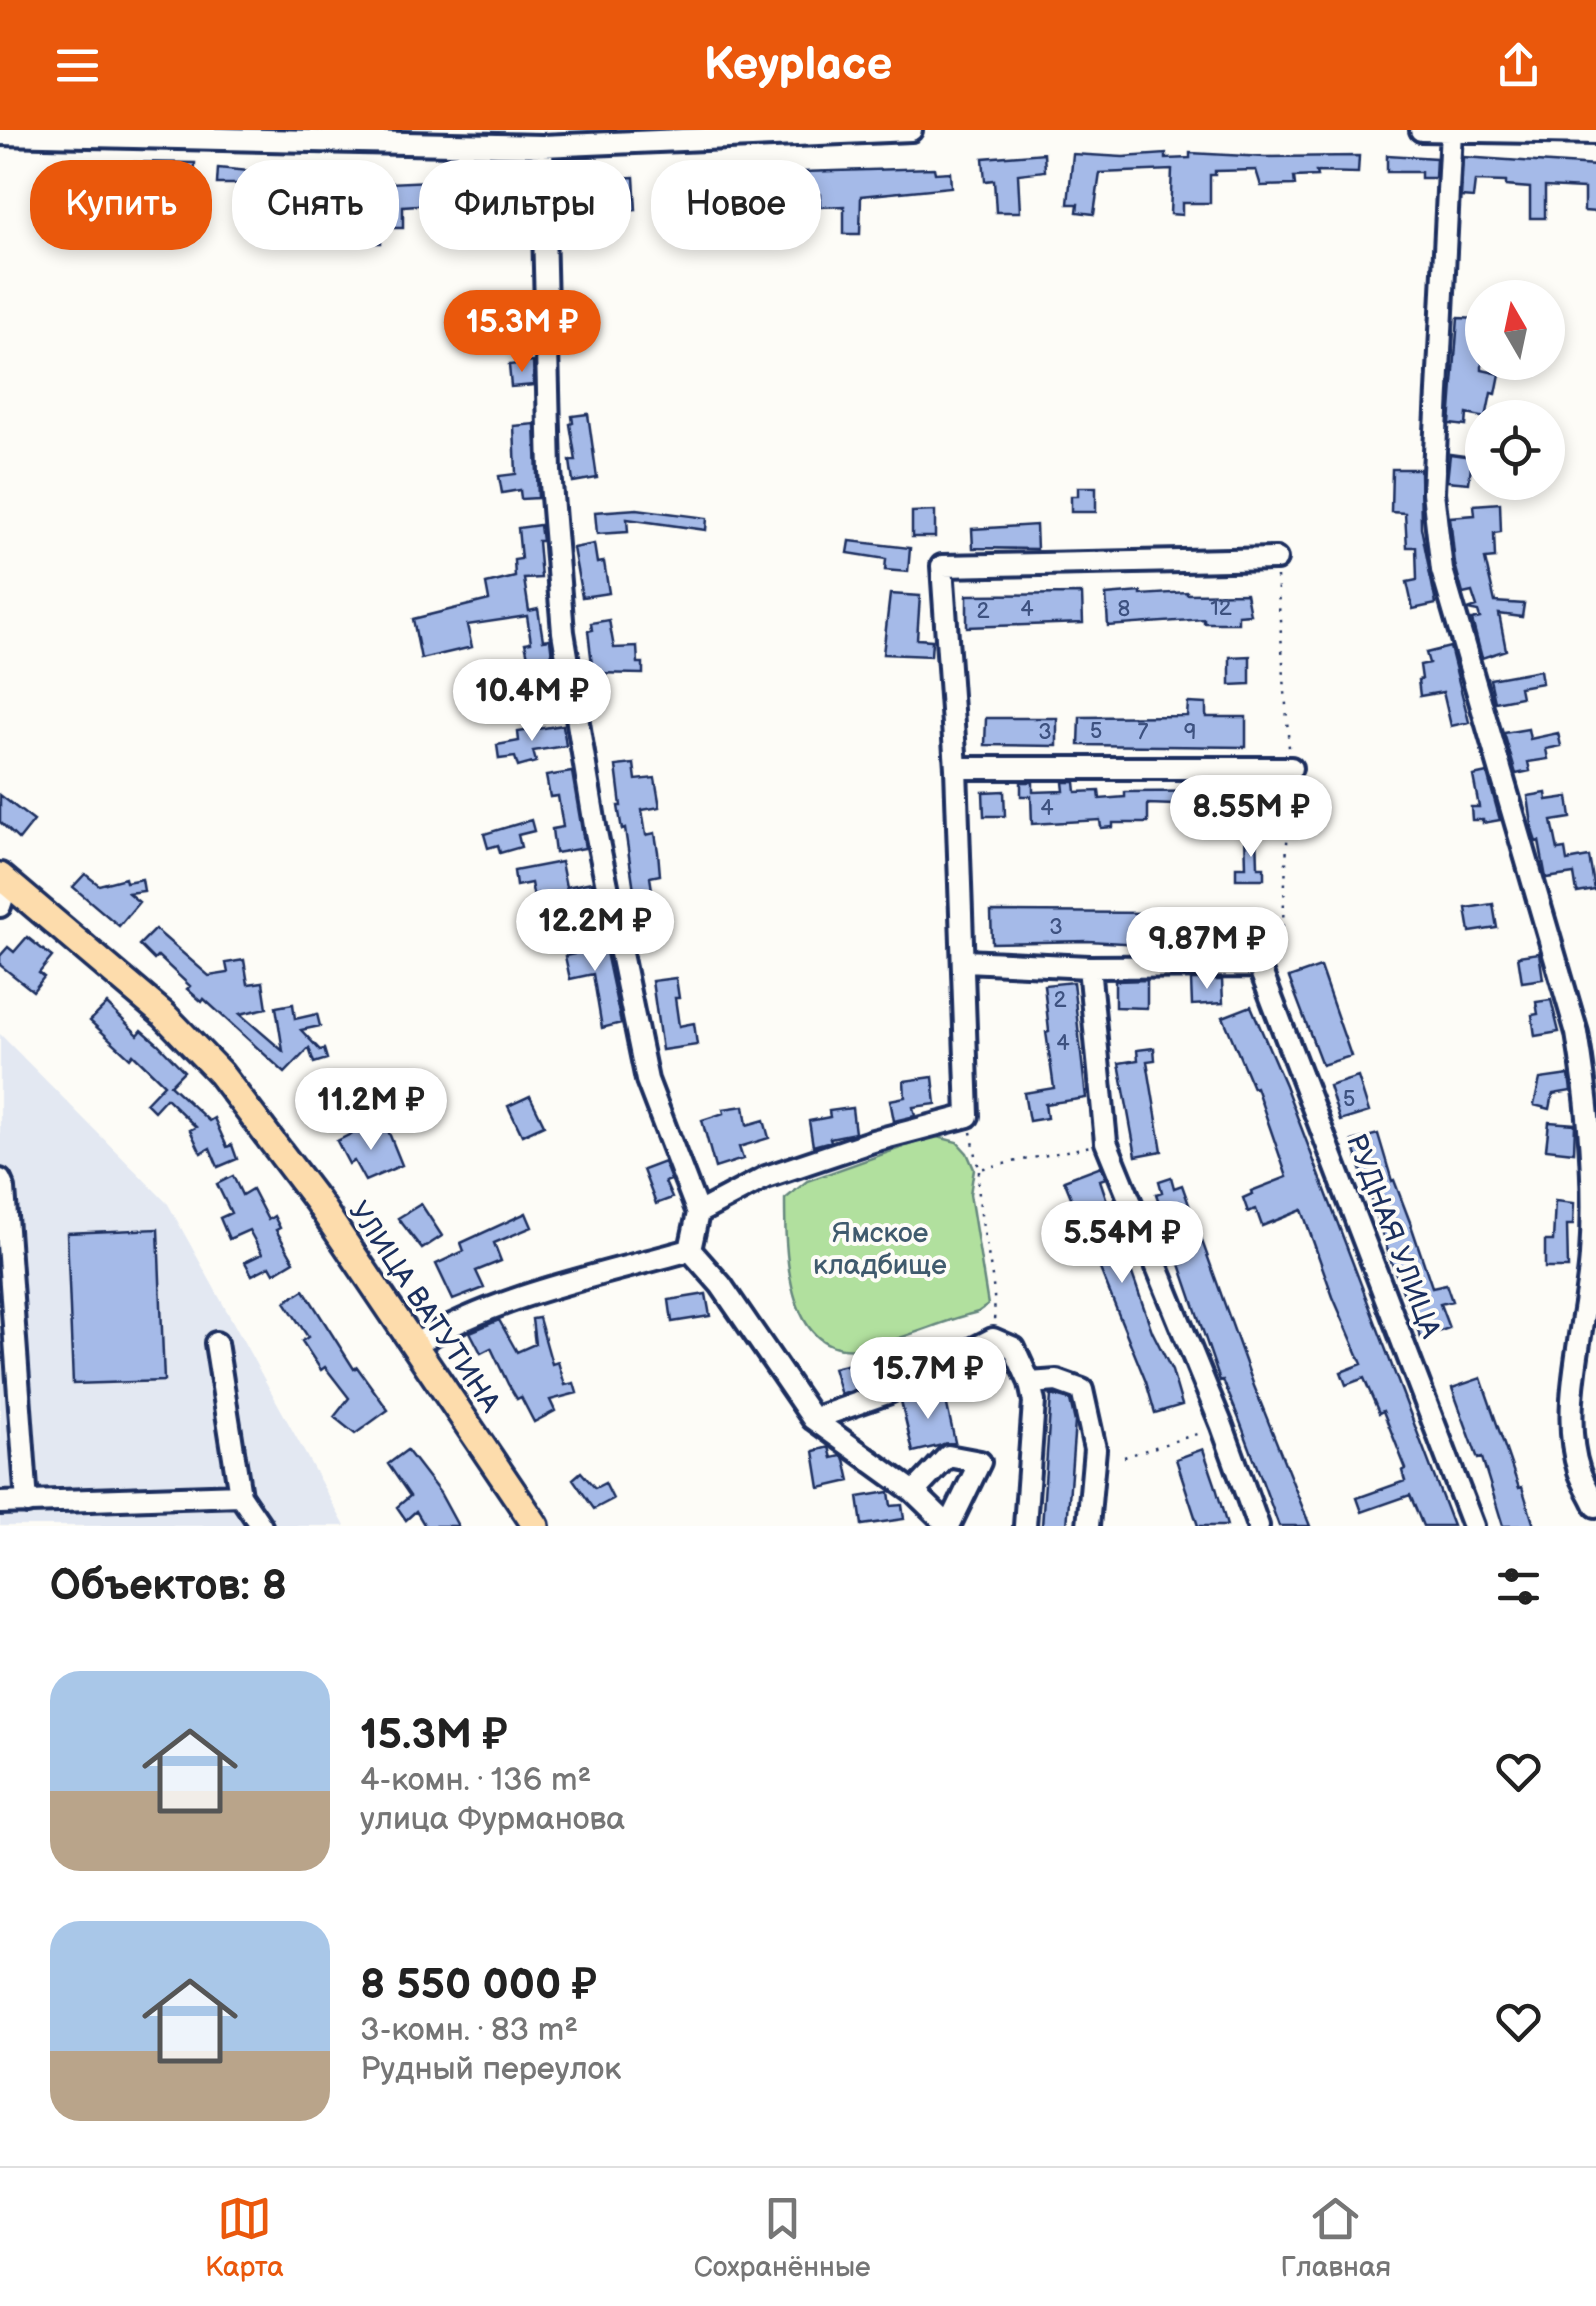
<!DOCTYPE html>
<html lang="ru">
<head>
<meta charset="utf-8">
<style>
	body { margin:0; font-family:"Balsamiq Sans",sans-serif; background:#f2f2f2; color:#222; height:100vh; display:flex; flex-direction:column; font-size:38px; white-space:nowrap }
	* { box-sizing:border-box; margin:0 }
	p { font-size:32px; color:#767676 }
	.icon { flex:none; width:55px; height:55px; fill:none; stroke:currentColor; stroke-width:2; stroke-linecap:round; stroke-linejoin:round }
	.map { position:relative; height:1396px; overflow:hidden }
	.side { display:flex; flex-direction:column; background:#fff; flex:1 }
	.side>* { flex:none }
	.hud { position:absolute; left:30px; top:30px; width:1000px; height:90px; display:flex; gap:20px }
	.needle { width:65px; rotate:351deg }
	.tools { position:absolute; left:1465px; top:150px; display:grid; gap:20px }
	.tools a { display:grid; place-items:center; width:100px; height:100px; border-radius:50%; background:#fff; box-shadow:0 5px 15px #0003; font-size:50px }
	.price { position:absolute; translate:-50% -85px; padding:0 22px; border-radius:35px; background:#fff; color:#222; font-size:32px; line-height:65px; filter:drop-shadow(0 2px 5px #0008) }
	.price::after { content:''; position:absolute; left:50%; top:60px; width:30px; height:22px; margin-left:-15px; background:inherit; clip-path:polygon(0 0,100% 0,50% 100%) }
	.price.selected { background:#ea580c; color:#fff }
	ul { padding:0; list-style:none }
	li { display:flex; align-items:center; gap:30px; height:250px; padding:0 50px }
	li span { display:grid; place-items:center; flex:none; width:280px; height:200px; border-radius:30px; color:#555 }
	li>.icon { margin-inline-start:auto }
	span .icon { width:120px; height:120px; fill:#fffc; stroke-width:1 }
	li b { font-size:42px }
	h2 { display:flex; justify-content:space-between; align-items:center; height:120px; padding:0 50px; font-size:42px }
	.tag { padding:0 35px; border-radius:40px; background:#fff; box-shadow:0 5px 15px #0003; font-size:35px; line-height:90px }
	.tag.selected { background:#ea580c; color:#fff }
	header { display:flex; justify-content:space-between; align-items:center; height:130px; padding:0 50px; background:#ea580c; color:#fff; font-size:45px; font-weight:800 }
	.tabs { display:flex; justify-content:space-around; align-items:center; height:140px; border-top:2px solid #e0e0e0; background:#fff; font-size:28px; color:#767676 }
	.tabs a { display:grid; justify-items:center; gap:5px }
	.tabs .selected { color:#ea580c }
	.map>svg:first-child { display:block }
	.built { fill:#e3e8f2 }
	.green { fill:#b1e09e; stroke:#66887e; stroke-width:2.5 }
	.building { fill:#a5bae8; stroke:#1b2f5e; stroke-width:2.5 }
	.lines { fill:none; stroke-linecap:round; stroke-linejoin:round }
	.minor-casing { stroke:#1b2f5e; stroke-width:28 }
	.major-casing { stroke:#1b2f5e; stroke-width:32 }
	.path { stroke:#1b2f5e; stroke-width:2.5; stroke-dasharray:2.5 8; stroke-linecap:butt }
	.minor { stroke:#fdfcf7; stroke-width:20 }
	.major { stroke:#fddcac; stroke-width:25 }
	.labels { text-anchor:middle; dominant-baseline:central; stroke-width:8; stroke-linejoin:round; paint-order:stroke }
	.number-label { font-size:22px; fill:#3e5280 }
	.park-label { font-size:28px; fill:#405b6e; stroke:#fdfcf7 }
	.street-label { font-size:28px; fill:#1b2f5e; stroke:#fdfcf7 }
</style>
</head>
<body>
<header><svg class="icon" aria-label="menu" viewBox="0 0 24 24"><path d="M4 6h16M4 12h16M4 18h16"/></svg>Keyplace<svg class="icon" aria-label="share" viewBox="0 0 24 24"><path d="M12 15V3M7 8l5-5 5 5M5 13v7h14v-7"/></svg></header>
<div class="map">
<svg width="1596" height="1396" viewBox="0 0 1596 1396">
	<rect width="100%" height="100%" fill="#fdfcf7"/>
	<filter id="ink" filterUnits="userSpaceOnUse"><feTurbulence type="fractalNoise" baseFrequency=".01" numOctaves="2"/><feDisplacementMap in="SourceGraphic" scale="20" xChannelSelector="R" yChannelSelector="G"/><feConvolveMatrix kernelMatrix="1 2 1 2 8 2 1 2 1" color-interpolation-filters="sRGB"/></filter>
	<g filter="url(#ink)">
		<path class="built" d="M0,904L168,1074L345,1396H0Z"/>
		<path class="green" d="M934,1006L957,1012L967,1023L974,1039L970,1064L988,1175L978,1182C938,1192 899,1212 858,1218C785,1227 785,1115 785,1069L807,1051Z"/>
		<path class="building" d="M1044,23L1045,41L1018,44L1020,82H996L994,50L985,51L983,28Z
			M1190,23L1265,27L1359,26L1358,43L1316,42L1317,46L1294,47L1295,55L1261,56L1256,40L1215,41V45H1210V73H1182V85L1170,84L1172,40L1100,43L1094,84L1077,82L1078,74H1068L1073,24L1123,27L1166,24V29L1190,28Z
			M1387,25L1436,28L1435,48H1421V42H1387Z
			M1463,27L1596,36V82L1584,81V59L1545,57V88H1530V58L1506,56V52L1475,51L1473,68L1461,67Z
			M128,32L195,33L194,51H175V46H153V72H129Z
			M218,38L279,44H314V49L389,50V53L473,49L474,72H447L449,97L435,98L433,74L403,76V98H381V113H345V98L357,99L356,70L306,72L307,66H265L247,62L248,54H217Z
			M934,38L935,43L950,42L951,57L861,66L860,104H844V76L820,77V64L770,67L769,43Z
			M612,46V48L634,47L636,80L617,81V70L584,71L585,78L575,79L576,110L559,111L560,52L594,51V47Z
			M700,46L701,80L685,81L684,74L664,75L662,47Z
			M1458,188L1478,189L1477,210L1482,211V240L1500,244L1496,264L1491,263L1486,288L1467,284L1466,296L1450,294Z
			M533,232L534,255L511,257L509,235Z
			M588,284L597,348L573,352L570,331H576L570,294L573,293L572,286Z
			M535,294L538,368L521,369L520,360L502,363L499,346L516,344L514,296Z
			M1450,324L1472,327L1469,353L1447,351Z
			M1392,339H1420L1421,397L1436,474L1413,479L1407,452L1417,450L1416,417H1407L1405,383L1391,382Z
			M1078,357H1096V382H1071V366H1078Z
			M1500,373L1501,402L1494,403L1495,428L1485,429L1495,472L1524,474L1522,487L1499,484L1506,520L1482,528L1472,490L1480,488L1478,482L1468,480L1477,477L1472,462L1463,464L1455,434L1450,387L1475,385L1474,375Z
			M637,379L707,388L706,400L627,389L628,402L597,404L595,382Z
			M935,381V407H912V382Z
			M540,395L542,411H538L541,448L524,449L529,481L538,479L543,510L550,509L556,559L536,562L525,513L531,512L527,486L467,495L472,517L421,529L413,489L489,470L486,454L515,447L514,430L521,429L518,398Z
			M1036,395L1037,419L973,418L972,399Z
			M850,411L910,418L908,442L885,440L886,429L848,423Z
			M594,414L597,433L604,432L609,463L582,467L573,418Z
			M1141,462V465L1187,462V464L1246,463L1250,484L1238,485V493H1204V489L1108,496L1106,465Z
			M890,464L920,466L917,509L932,510L931,526L883,524Z
			M1082,464L1083,493L967,497V465Z
			M609,490L614,518L637,517L638,533H643V544L593,543L588,501L592,500L591,493Z
			M1450,517L1469,592L1451,596L1443,562L1420,566L1418,550L1422,549L1420,535L1429,533L1426,523Z
			M1250,526V554L1230,555V527Z
			M1540,540L1542,553L1519,557L1521,567L1495,572L1490,549Z
			M1188,573L1206,574V587H1246V617L1079,615L1080,587L1187,586Z
			M986,588H1057V616L985,615Z
			M563,595L566,616L533,621L536,632L518,637L515,627L499,629L497,615L519,611L518,602Z
			M1528,599L1530,609L1558,603L1561,616L1546,619L1548,629L1528,632L1530,641L1516,644L1504,603Z
			M634,634L636,650L655,648L660,677L642,680L646,705L655,703L658,722L660,745L650,747L660,811L642,814L625,699L622,700L618,676H621L616,636Z
			M572,642L585,718L555,723L552,699L563,697L558,666L550,667L546,646Z
			M1487,643L1500,690L1483,693V690H1472L1471,677H1479L1473,646Z
			M1021,652H1033V662L1064,661L1063,652H1075L1076,662L1099,661L1100,669L1125,667V662L1253,661V690H1175V675L1148,674V693H1113V697L1101,698L1100,690L1032,694L1031,666H1021Z
			M1004,661L1005,686H984L983,662Z
			M1546,663L1547,670L1568,667L1571,688L1552,691L1558,720L1565,719L1567,731L1589,727L1595,760L1577,763L1574,744L1546,748L1539,711L1536,712L1533,703L1528,666Z
			M0,665L34,691L19,710L0,692Z
			M531,690L534,701L518,705L521,717L500,723L498,715L488,718L484,704Z
			M1257,702L1258,737H1264V749H1236V737H1246L1245,703Z
			M561,732L566,757L592,752L597,773L537,784L531,753L516,756L514,741Z
			M85,744L99,755L125,748L126,752L142,749L144,761L128,763L139,772L119,796L73,757Z
			M1493,774L1497,798L1470,802L1466,778Z
			M1159,779H1183V786L1260,784L1262,813L1234,815L1233,811H1183V806L1157,805V815L1088,811L992,813L991,782L1159,783Z
			M155,799L209,846L228,843L226,833L244,830L248,854L263,852L267,878L240,884L283,921L276,877L293,874L295,889L317,884L320,896L301,900L320,920L324,919L327,929L314,933L309,918L285,943L204,869L202,872L187,859L190,856L158,826L154,830L139,815Z
			M585,802L587,810L603,808L621,893L602,898L593,844L570,849L565,826L574,824L570,806Z
			M27,807L52,827L39,843L44,847L33,861L0,835V826L8,817L14,822Z
			M1539,823L1543,849L1522,852L1518,826Z
			M1320,837L1351,926L1322,935L1289,848Z
			M676,848L679,868H675L679,896L694,893L697,915L662,920L652,851Z
			M1147,850V878L1115,877V851Z
			M1191,850H1222L1223,873L1192,875Z
			M1073,852L1086,968L1045,974L1047,988L1029,991L1024,963L1054,958L1046,902L1049,901L1044,855Z
			M1551,870L1559,902L1535,906L1532,885L1538,884L1536,872Z
			M107,874L138,905L142,900L158,914L184,941L170,955L209,991L214,988L227,1017L232,1015L237,1029L218,1037L210,1018L201,1023L190,1000L196,997L166,968L154,981L146,973L164,954L133,924L130,928L90,891Z
			M1251,876L1285,955L1453,1396H1423L1410,1365L1362,1382L1357,1368L1405,1351L1402,1341L1406,1339L1383,1281L1379,1283L1364,1248L1346,1255L1341,1242L1362,1234L1333,1167L1302,1080L1262,1096L1256,1079L1248,1082L1243,1068L1252,1064L1251,1061L1287,1047L1256,957L1253,958L1223,887Z
			M1154,918L1155,930L1147,931L1162,1021L1136,1026L1119,933L1138,930L1137,920Z
			M1569,945L1571,961L1553,964L1550,979L1534,975L1540,949Z
			M933,947L936,974L913,977L915,986L894,991L890,970L905,967L904,951Z
			M1358,947L1369,982L1340,991L1329,956Z
			M317,955L335,978L317,991L299,968Z
			M530,966L544,995L522,1005L508,976Z
			M744,976L747,995L764,990L769,1008L739,1017L743,1029L715,1038L702,990L724,983L723,979Z
			M852,978L855,1003L830,1008L831,1011L813,1016L809,991L830,987L829,981Z
			M1549,992L1575,994L1574,1022L1546,1019Z
			M387,998L402,1035L365,1051L354,1031L349,1034L337,1011L361,999L365,1007Z
			M1378,1004L1392,1051L1394,1050L1410,1092L1432,1157L1446,1154L1452,1171L1440,1174L1449,1198L1421,1208L1391,1131L1352,1011Z
			M664,1032L671,1050L665,1052L672,1068L656,1074L643,1040Z
			M1101,1036L1106,1048L1100,1050L1120,1109L1152,1201L1172,1241L1182,1275L1155,1283L1146,1252L1064,1050Z
			M233,1046L242,1065L252,1059L268,1090L274,1086L280,1098L276,1100L294,1131L274,1143L270,1136L252,1145L245,1132L262,1124L249,1100L229,1109L220,1088L231,1083L217,1054Z
			M1171,1047L1174,1058L1182,1055L1254,1256L1310,1396H1279L1239,1289L1223,1250L1220,1251L1156,1064L1162,1062L1159,1051Z
			M1555,1071L1574,1073L1573,1095H1567L1568,1138H1545V1111H1553Z
			M421,1074L442,1106L422,1119L398,1088Z
			M526,1083L532,1097L494,1113L501,1131L476,1141L484,1158L453,1170L436,1134L464,1121L461,1113Z
			M158,1099L164,1251L73,1254L67,1103Z
			M304,1160L354,1239L357,1237L388,1280L355,1304L334,1287L349,1268L325,1237L321,1240L302,1211L308,1207L285,1172Z
			M706,1164L710,1186L672,1192L669,1170Z
			M539,1188L552,1234L558,1232L565,1255L574,1253L577,1263L550,1270L555,1281L534,1292L521,1267L517,1269L508,1254L491,1218L481,1223L470,1202L499,1190L517,1222L535,1214L532,1189Z
			M906,1221L909,1233L871,1243L874,1253L841,1265L833,1238Z
			M1481,1248L1519,1358L1522,1357L1534,1396H1503L1482,1328L1478,1329L1463,1288L1452,1258Z
			M928,1260L930,1269L945,1266L955,1312L913,1322L901,1271Z
			M1051,1265L1070,1270L1075,1292L1067,1396H1042Z
			M829,1317L832,1328L841,1326L845,1329L850,1351L820,1358L814,1321Z
			M1203,1319L1215,1354L1227,1396H1198L1176,1329Z
			M407,1320L440,1363L458,1396H425L416,1381L406,1390L397,1377L410,1366L388,1334Z
			M581,1342L595,1358L605,1353L613,1369L594,1379L573,1349Z
			M889,1362L891,1376L902,1375L904,1389L862,1395L858,1367Z"/>
		<g class="lines">
			<defs>
				<path id="minor" d="M1421,0L1596,3
					M1451,1L1433,362L1442,440L1577,903C1589,976 1596,1052 1591,1126C1587,1190 1558,1279 1579,1341C1583,1353 1591,1364 1596,1376
					M0,4L542,16L911,0
					M542,16L550,341L563,502L596,702L647,950L698,1083L690,1120
					M956,638H1291
					M0,776L8,752
					M965,831L1089,837L1259,836L1473,1396
					M1089,837L1106,1012L1222,1296L1258,1396
					M0,1050L4,1059L27,1373
					M698,1083L766,1047L873,1011L968,986L956,638L942,436L1276,429
					M690,1120L721,1155L813,1289L914,1362L949,1396
					M216,1213L240,1365L261,1396
					M414,1215C499,1165 596,1146 690,1120
					M1030,1253L1057,1251L1082,1260L1095,1319L1088,1396
					M813,1289L887,1263L993,1209L1014,1218L1030,1253L1034,1272L1025,1396
					M914,1362L948,1326L980,1332L949,1396
					M0,1373L240,1365"/>
				<path id="major" d="M0,746L164,885L220,943L317,1071L536,1396"/>
			</defs>
			<use href="#minor" class="minor-casing"/>
			<use href="#major" class="major-casing"/>
			<path class="path" d="M1277,447L1289,618
				M1270,824L1282,810L1290,656
				M971,1002L979,1039L1091,1016
				M979,1041C975,1091 998,1140 994,1191
				M1124,1327L1203,1302"/>
			<use href="#minor" class="minor"/>
			<use href="#major" class="major"/>
		</g>
	</g>
	<g class="labels">
		<g class="number-label">
			<text x="1221" y="478">12</text>
			<text x="1027" y="479">4</text>
			<text x="1124" y="479">8</text>
			<text x="983" y="481">2</text>
			<text x="1096" y="601">5</text>
			<text x="1045" y="602">3</text>
			<text x="1143" y="602">7</text>
			<text x="1190" y="602">9</text>
			<text x="1047" y="678">4</text>
			<text x="1056" y="797">3</text>
			<text x="1060" y="870">2</text>
			<text x="1063" y="913">4</text>
			<text x="1349" y="969">5</text>
		</g>
		<g class="park-label">
			<text x="880" y="1103">Ямское<tspan x="880" dy="32">кладбище</tspan></text>
		</g>
		<g class="street-label">
			<text transform="translate(1393 1106) rotate(69)">РУДНАЯ УЛИЦА</text>
			<text transform="translate(424 1177) rotate(56)">УЛИЦА ВАТУТИНА</text>
		</g>
	</g>
</svg>
<div class="tools">
<a><svg class="needle" viewBox="-14 -14 28 28"><path d="M0-13l5 13h-10z" fill="#e53935"/><path d="M0 13l5-13h-10z" fill="#767676"/></svg></a>
<a><svg class="icon" aria-label="locate" viewBox="0 0 24 24"><circle cx="12" cy="12" r="6"/><path d="M12 2v4M12 18v4M2 12h4M18 12h4"/></svg></a>
</div>
<b class="price selected" style="left:522px;top:245px">15.3M ₽</b>
<b class="price" style="left:532px;top:614px">10.4M ₽</b>
<b class="price" style="left:1251px;top:730px">8.55M ₽</b>
<b class="price" style="left:595px;top:844px">12.2M ₽</b>
<b class="price" style="left:1207px;top:862px">9.87M ₽</b>
<b class="price" style="left:371px;top:1023px">11.2M ₽</b>
<b class="price" style="left:1122px;top:1156px">5.54M ₽</b>
<b class="price" style="left:928px;top:1292px">15.7M ₽</b>
<div class="hud">
<a class="tag selected">Купить</a>
<a class="tag">Снять</a>
<a class="tag">Фильтры</a>
<a class="tag">Новое</a>
</div>
</div>
<section class="side">
<h2>Объектов: 8<svg class="icon" aria-label="filters" viewBox="0 0 24 24"><path d="M4 7h16M4 17h16"/><circle cx="9" cy="7" r="2"/><circle cx="15" cy="17" r="2"/></svg></h2>
<ul>
<li><span style="background:linear-gradient(#a9c7e8 60%,#b9a48a 0)"><svg class="icon" aria-label="home" viewBox="0 0 24 24"><path d="M3 11l9-7 9 7M6 9v11h12V9"/></svg></span><div><b>15.3M ₽</b><p>4-комн. · 136 m²</p><p>улица Фурманова</p></div><svg class="icon" aria-label="heart" viewBox="0 0 24 24"><path d="M12 20l-8-8c-3-5 5-10 8-4 3-6 11-1 8 4z"/></svg></li>
<li><span style="background:linear-gradient(#a9c7e8 65%,#b9a48a 0)"><svg class="icon" aria-label="home" viewBox="0 0 24 24"><path d="M3 11l9-7 9 7M6 9v11h12V9"/></svg></span><div><b>8 550 000 ₽</b><p>3-комн. · 83 m²</p><p>Рудный переулок</p></div><svg class="icon" aria-label="heart" viewBox="0 0 24 24"><path d="M12 20l-8-8c-3-5 5-10 8-4 3-6 11-1 8 4z"/></svg></li>
</ul>
</section>
<nav class="tabs">
<a class="selected"><svg class="icon" aria-label="map" viewBox="0 0 24 24"><path d="M3 6l6-2 6 2 6-2v14l-6 2-6-2-6 2zM9 4v14M15 6v14"/></svg>Карта</a>
<a><svg class="icon" aria-label="saved" viewBox="0 0 24 24"><path d="M7 4h10v16l-5-4-5 4z"/></svg>Сохранённые</a>
<a><svg class="icon" aria-label="home" viewBox="0 0 24 24"><path d="M3 11l9-7 9 7M6 9v11h12V9"/></svg>Главная</a>
</nav>
</body>
</html>
